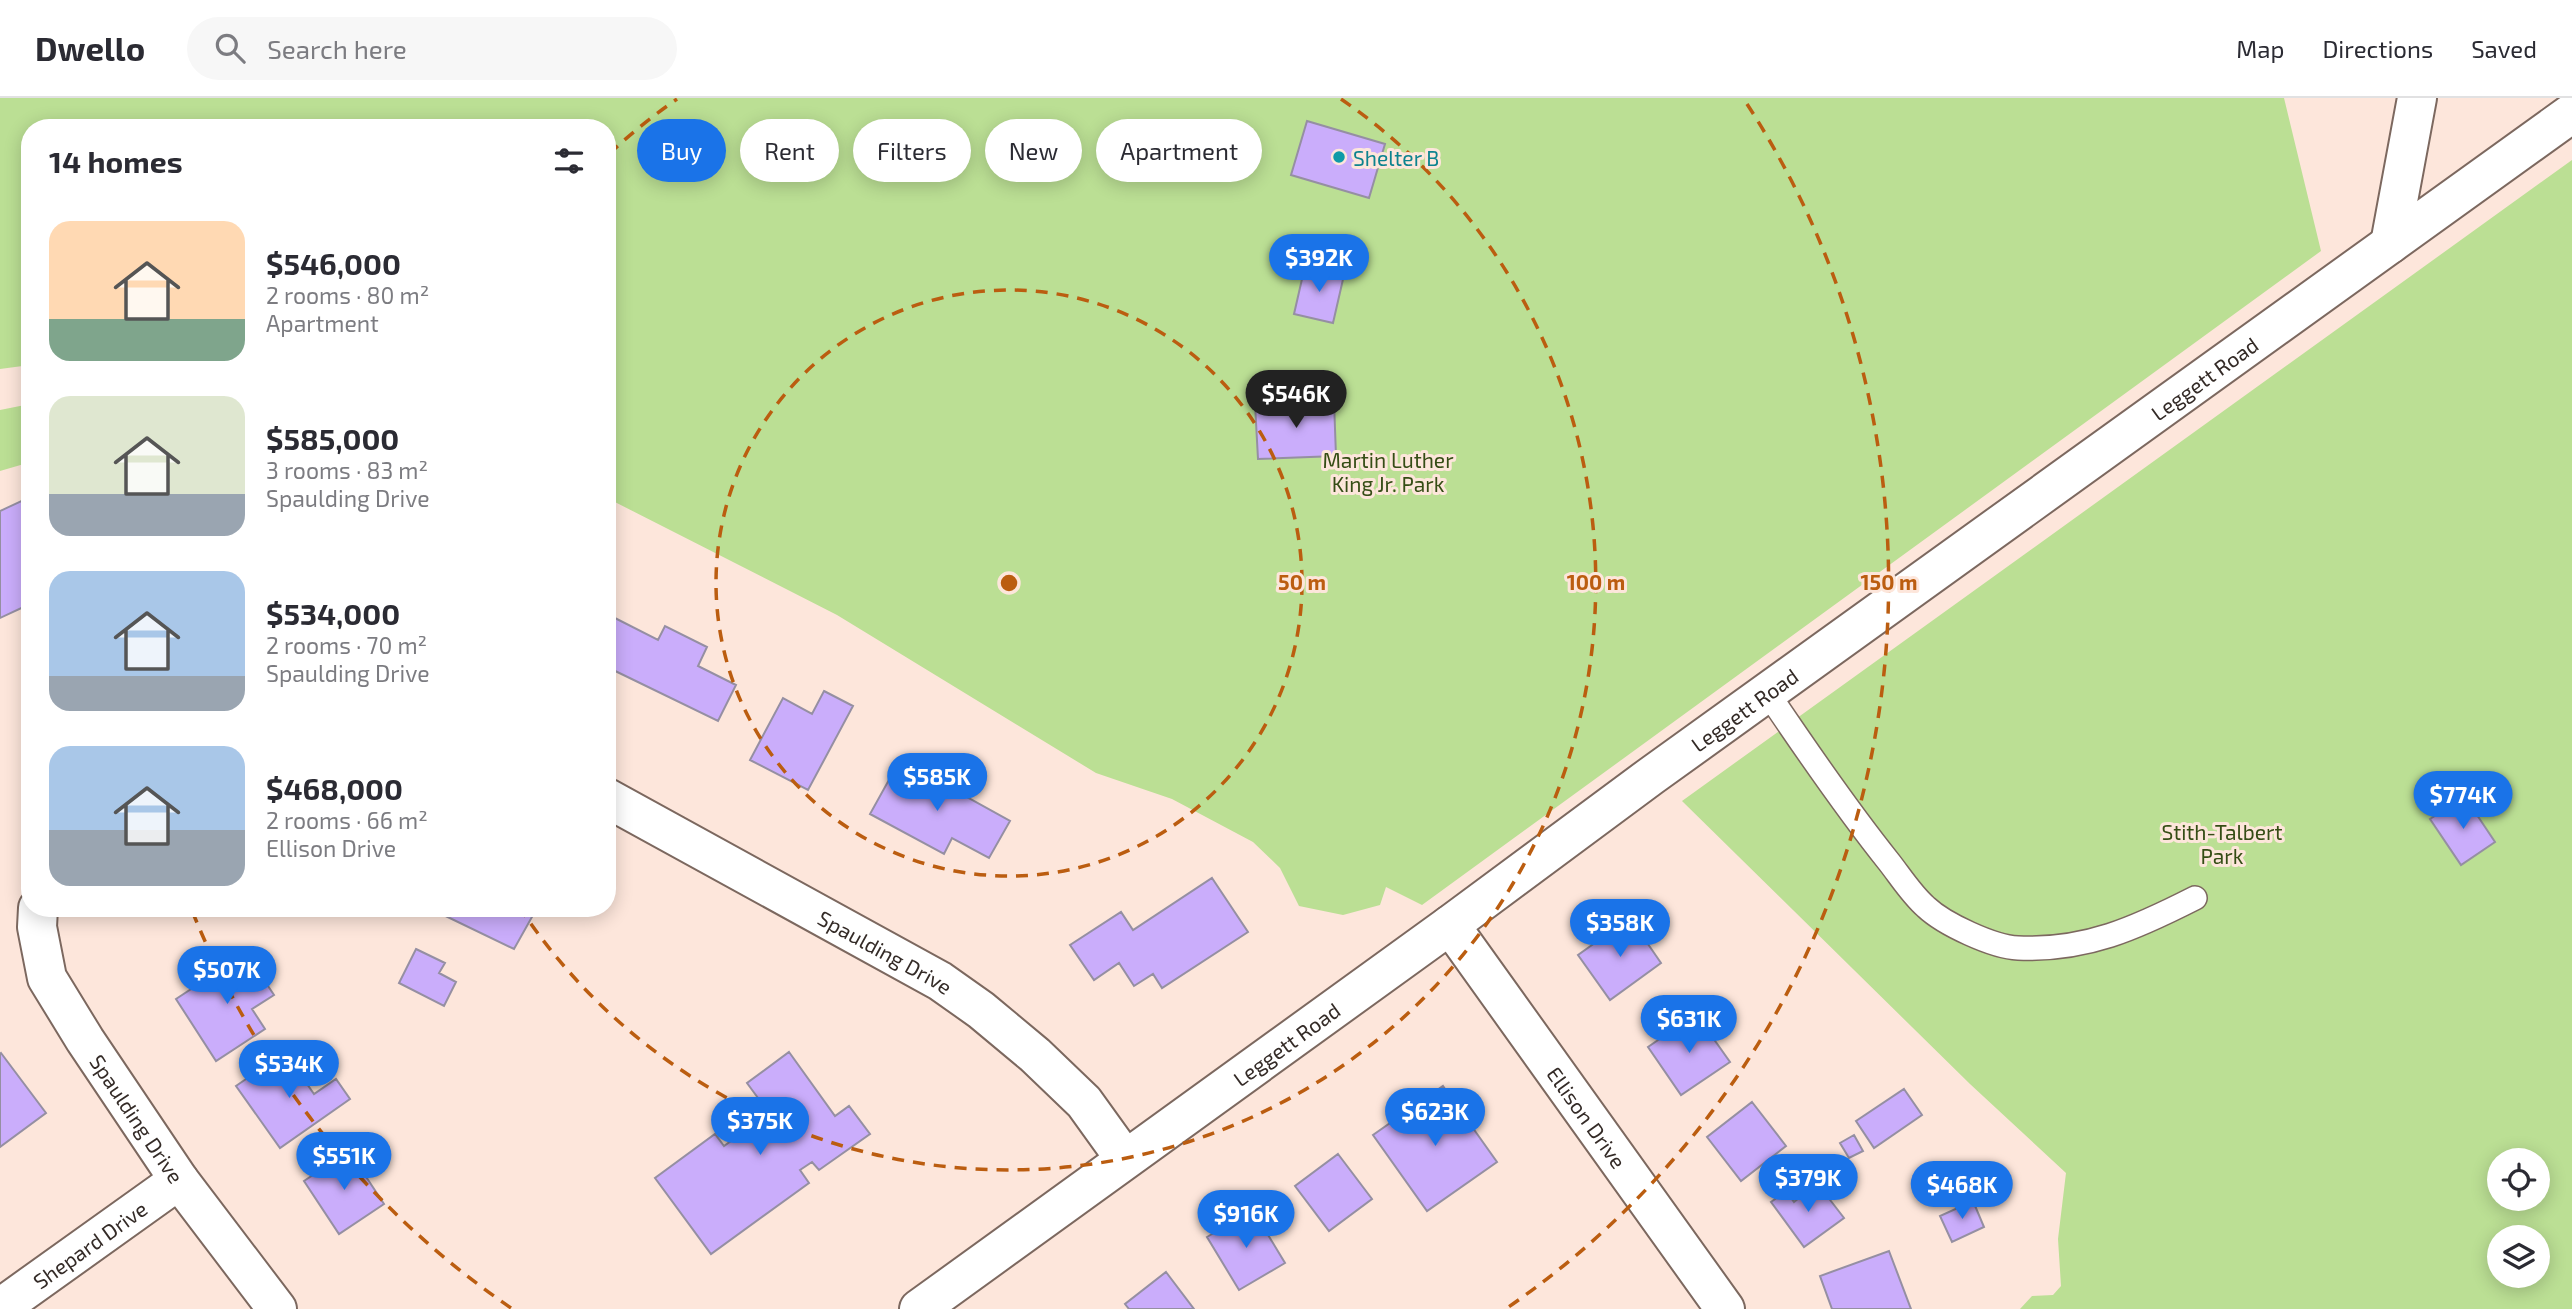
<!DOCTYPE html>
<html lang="en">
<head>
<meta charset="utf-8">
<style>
	body { margin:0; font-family:"Exo 2",sans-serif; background:#f7f7f7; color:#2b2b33; height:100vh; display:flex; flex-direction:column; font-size:26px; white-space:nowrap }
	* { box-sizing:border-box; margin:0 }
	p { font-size:23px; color:#7c7c81 }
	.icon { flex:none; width:38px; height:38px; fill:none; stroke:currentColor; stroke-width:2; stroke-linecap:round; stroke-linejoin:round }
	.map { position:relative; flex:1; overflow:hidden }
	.side { position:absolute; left:21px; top:21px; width:595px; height:798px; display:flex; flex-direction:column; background:#fff; border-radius:28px; box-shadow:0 4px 18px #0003 }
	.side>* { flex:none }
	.guide { position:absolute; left:637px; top:21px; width:665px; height:63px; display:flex; gap:14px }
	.controls { position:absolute; left:2487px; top:1050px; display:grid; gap:14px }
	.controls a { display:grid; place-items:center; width:63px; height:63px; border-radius:50%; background:#fff; box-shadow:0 4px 18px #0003; font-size:35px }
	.price { position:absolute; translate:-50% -60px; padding:0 16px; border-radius:24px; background:#1a73e8; color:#fff; font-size:23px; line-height:46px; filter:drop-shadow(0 2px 4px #0008) }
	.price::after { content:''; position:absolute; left:50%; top:42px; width:21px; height:16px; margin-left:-10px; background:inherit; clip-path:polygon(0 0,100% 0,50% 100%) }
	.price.active { background:#222; color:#fff }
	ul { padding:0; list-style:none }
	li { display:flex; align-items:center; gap:21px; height:175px; padding:0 28px }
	li span { display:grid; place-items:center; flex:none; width:196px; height:140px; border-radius:21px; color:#555 }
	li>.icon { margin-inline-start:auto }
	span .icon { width:84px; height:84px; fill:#fffc; stroke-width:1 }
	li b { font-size:30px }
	h2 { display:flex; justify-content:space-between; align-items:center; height:84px; padding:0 28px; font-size:30px }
	.pill { padding:0 24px; border-radius:32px; background:#fff; box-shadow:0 4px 18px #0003; font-size:24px; line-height:63px }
	.pill.active { background:#1a73e8; color:#fff }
	header { display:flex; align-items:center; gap:42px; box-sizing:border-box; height:98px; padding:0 35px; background:#fff; border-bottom:2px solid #e1e1e2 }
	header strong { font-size:33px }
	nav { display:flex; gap:38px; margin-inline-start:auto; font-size:24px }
	.search { width:490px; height:63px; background:#f7f7f7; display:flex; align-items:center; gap:18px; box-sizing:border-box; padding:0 24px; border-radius:38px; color:#7c7c81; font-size:26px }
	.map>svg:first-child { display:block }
	.green { fill:#bbdf94; fill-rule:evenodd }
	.building { fill:#caadfb; stroke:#958fa2; stroke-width:2 }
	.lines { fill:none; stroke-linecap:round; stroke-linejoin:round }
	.service-casing { stroke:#7c685f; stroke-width:26 }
	.minor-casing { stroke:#7c685f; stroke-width:42 }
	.service { stroke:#fff; stroke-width:23 }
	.minor { stroke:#fff; stroke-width:38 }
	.ring { fill:none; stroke:#bb5d10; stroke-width:3.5; stroke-dasharray:12 9 }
	.culture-dot { fill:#0f9aa8; stroke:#fde6db; stroke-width:2.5 }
	.labels { text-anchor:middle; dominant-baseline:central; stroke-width:6; stroke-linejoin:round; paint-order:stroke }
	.culture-label { font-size:21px; fill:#0d838f; stroke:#fde6db; text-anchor:start }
	.street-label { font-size:21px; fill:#342b27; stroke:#fde6db }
	.park-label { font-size:21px; fill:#354d15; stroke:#fde6db }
	.centre { fill:#bb5d10; stroke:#fde6db; stroke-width:3.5 }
	.ring-label { font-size:21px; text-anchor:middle; font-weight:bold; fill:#bb5d10; stroke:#fde6db; stroke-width:6; stroke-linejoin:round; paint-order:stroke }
</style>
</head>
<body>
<header>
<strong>Dwello</strong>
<div class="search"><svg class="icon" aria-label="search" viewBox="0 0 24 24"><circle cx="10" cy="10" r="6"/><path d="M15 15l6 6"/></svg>Search here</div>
<nav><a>Map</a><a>Directions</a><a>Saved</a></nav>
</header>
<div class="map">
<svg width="2572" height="1211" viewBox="0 0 2572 1211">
	<rect width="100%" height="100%" fill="#fde6db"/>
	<path class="green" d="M0,0H2284L2321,153L1422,807L1386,789L1380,807L1343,817L1299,808L1280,770L1253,744L1172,701L1096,675L837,517L607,400V30H30V267L0,271Z
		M2572,62V1211H2020L2032,1198L2053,1197L2061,1188L2058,1141L2066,1075L1970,986L1682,703ZM2499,1062H2538V1101H2499ZM2499,1139H2538V1178H2499Z
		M30,306V375L24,366L0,373V312Z"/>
	<path class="building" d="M1307,23L1385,46L1369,100L1291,77Z
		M1305,168L1344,177L1333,225L1294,216Z
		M1334,303L1336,358L1258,361L1255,306Z
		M30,399V506L0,520V413Z
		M607,516L658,542L665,528L707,549L698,568L736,587L718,623L607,569Z
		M824,593L853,608L808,692L750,662L783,600L812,616Z
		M900,662L1010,723L989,760L952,740L944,756L870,716Z
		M2465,699L2495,744L2461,767L2430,721Z
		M1212,780L1248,834L1162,890L1153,876L1134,888L1119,865L1094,882L1070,847L1121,814L1133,832Z
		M429,810H537L514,851Z
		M1630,820L1661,865L1610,902L1578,857Z
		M416,851L445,865L439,875L456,884L444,908L399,885Z
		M246,855L274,897L252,911L265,931L216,963L176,901Z
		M1696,916L1730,964L1681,997L1648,949Z
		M285,954L314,996L336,981L350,1001L280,1050L236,988Z
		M789,954L835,1018L849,1008L870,1036L819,1072L812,1064L800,1072L809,1085L711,1156L655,1080L715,1036L724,1048L769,1015L747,985Z
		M1,955L46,1015L0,1049V956Z
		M1443,988L1497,1064L1427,1113L1373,1037Z
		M1904,991L1922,1017L1874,1050L1856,1023Z
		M1752,1004L1786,1048L1741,1083L1707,1039Z
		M1854,1037L1863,1053L1849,1060L1840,1045Z
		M349,1053L384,1106L339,1136L304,1083Z
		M1338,1056L1372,1101L1329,1133L1295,1088Z
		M1817,1085L1844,1120L1804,1149L1771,1104L1786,1093L1794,1104Z
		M1973,1103L1984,1129L1952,1144L1940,1118Z
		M1253,1112L1285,1165L1239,1192L1207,1139Z
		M1889,1153L1911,1211H1832L1820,1178Z
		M1166,1174L1194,1211H1129L1125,1206Z"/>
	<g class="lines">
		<defs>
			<path id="service" d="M1767,594C1806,652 1845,709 1889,764C1900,778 1912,797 1926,809C1944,826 1993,849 2018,850C2086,853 2136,830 2195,800"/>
			<g id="minor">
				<path d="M2390,146L2417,0"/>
				<path id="s1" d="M607,700L940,883L981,912L1035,957L1084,1004L1125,1061"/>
				<path id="s2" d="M38,810L37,829L47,880L85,942L179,1082L277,1211"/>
				<path id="s3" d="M1450,827L1725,1211"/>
				<path id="s4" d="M0,1210L179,1082"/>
				<path id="s5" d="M919,1211L1450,827L1651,678L2572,15"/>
			</g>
		</defs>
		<use href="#service" class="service-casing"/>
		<use href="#minor" class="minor-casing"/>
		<use href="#service" class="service"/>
		<use href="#minor" class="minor"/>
	</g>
	<g class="ring">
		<circle cx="1009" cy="485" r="293"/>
		<path d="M609 56A587 587 0 0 1 677 1M1341 1A587 587 0 1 1 522 813"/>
		<path d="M511 1210A880 880 0 0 1 193 815M1747 6A880 880 0 0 1 1507 1210"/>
	</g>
	<circle class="culture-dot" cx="1339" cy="59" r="7"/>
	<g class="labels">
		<g class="culture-label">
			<text x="1353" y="59">Shelter B</text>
		</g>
		<g class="street-label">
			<text stroke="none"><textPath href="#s5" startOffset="1587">Leggett Road</textPath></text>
			<text stroke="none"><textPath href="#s5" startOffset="1020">Leggett Road</textPath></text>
			<text stroke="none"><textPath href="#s1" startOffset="318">Spaulding Drive</textPath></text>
			<text stroke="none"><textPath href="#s5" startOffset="453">Leggett Road</textPath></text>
			<text stroke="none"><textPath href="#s3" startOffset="236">Ellison Drive</textPath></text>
			<text stroke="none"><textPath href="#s2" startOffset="238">Spaulding Drive</textPath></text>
			<text stroke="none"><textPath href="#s4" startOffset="110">Shepard Drive</textPath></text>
		</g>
		<g class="park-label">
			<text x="1388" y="361">Martin Luther<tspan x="1388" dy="24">King Jr. Park</tspan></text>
			<text x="2222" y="733">Stith-Talbert<tspan x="2222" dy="24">Park</tspan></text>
		</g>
	</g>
	<circle cx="1009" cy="485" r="10" class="centre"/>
	<g class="ring-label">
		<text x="1302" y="492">50 m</text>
		<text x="1596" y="492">100 m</text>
		<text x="1889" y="492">150 m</text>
	</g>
</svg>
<div class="controls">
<a><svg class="icon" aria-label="locate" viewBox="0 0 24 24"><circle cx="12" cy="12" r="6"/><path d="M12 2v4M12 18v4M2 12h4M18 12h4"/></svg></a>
<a><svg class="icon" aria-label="layers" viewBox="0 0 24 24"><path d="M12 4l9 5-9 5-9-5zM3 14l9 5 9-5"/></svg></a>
</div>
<b class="price" style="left:1319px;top:196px">$392K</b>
<b class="price active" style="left:1296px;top:332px">$546K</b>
<b class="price" style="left:937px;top:715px">$585K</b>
<b class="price" style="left:2463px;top:733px">$774K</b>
<b class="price" style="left:1620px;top:861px">$358K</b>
<b class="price" style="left:227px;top:908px">$507K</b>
<b class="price" style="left:1689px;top:957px">$631K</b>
<b class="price" style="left:289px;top:1002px">$534K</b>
<b class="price" style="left:1435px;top:1050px">$623K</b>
<b class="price" style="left:760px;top:1059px">$375K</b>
<b class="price" style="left:344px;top:1094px">$551K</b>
<b class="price" style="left:1808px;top:1116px">$379K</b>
<b class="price" style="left:1962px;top:1123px">$468K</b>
<b class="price" style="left:1246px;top:1152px">$916K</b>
<div class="guide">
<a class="pill active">Buy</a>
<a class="pill">Rent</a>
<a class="pill">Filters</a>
<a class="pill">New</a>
<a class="pill">Apartment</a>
</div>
<section class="side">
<h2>14 homes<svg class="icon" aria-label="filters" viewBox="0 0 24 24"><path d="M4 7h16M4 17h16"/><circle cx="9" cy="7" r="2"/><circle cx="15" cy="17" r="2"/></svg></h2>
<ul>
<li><span style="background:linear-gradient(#ffd9b3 70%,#7fa58c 0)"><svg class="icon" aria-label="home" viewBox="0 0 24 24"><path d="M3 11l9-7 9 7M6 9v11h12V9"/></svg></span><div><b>$546,000</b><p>2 rooms · 80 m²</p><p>Apartment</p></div></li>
<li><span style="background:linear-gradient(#dfe7d0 70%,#9aa5b1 0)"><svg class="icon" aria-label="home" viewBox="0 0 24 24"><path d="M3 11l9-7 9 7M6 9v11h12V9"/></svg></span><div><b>$585,000</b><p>3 rooms · 83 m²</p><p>Spaulding Drive</p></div></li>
<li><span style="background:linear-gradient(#a9c7e8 75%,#9aa5b1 0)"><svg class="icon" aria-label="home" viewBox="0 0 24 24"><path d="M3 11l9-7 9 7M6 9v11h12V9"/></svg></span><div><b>$534,000</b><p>2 rooms · 70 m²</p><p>Spaulding Drive</p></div></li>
<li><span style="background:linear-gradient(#a9c7e8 60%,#9aa5b1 0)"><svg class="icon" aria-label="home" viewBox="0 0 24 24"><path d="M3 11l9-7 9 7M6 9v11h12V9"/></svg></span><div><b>$468,000</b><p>2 rooms · 66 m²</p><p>Ellison Drive</p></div></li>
</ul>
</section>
</div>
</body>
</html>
